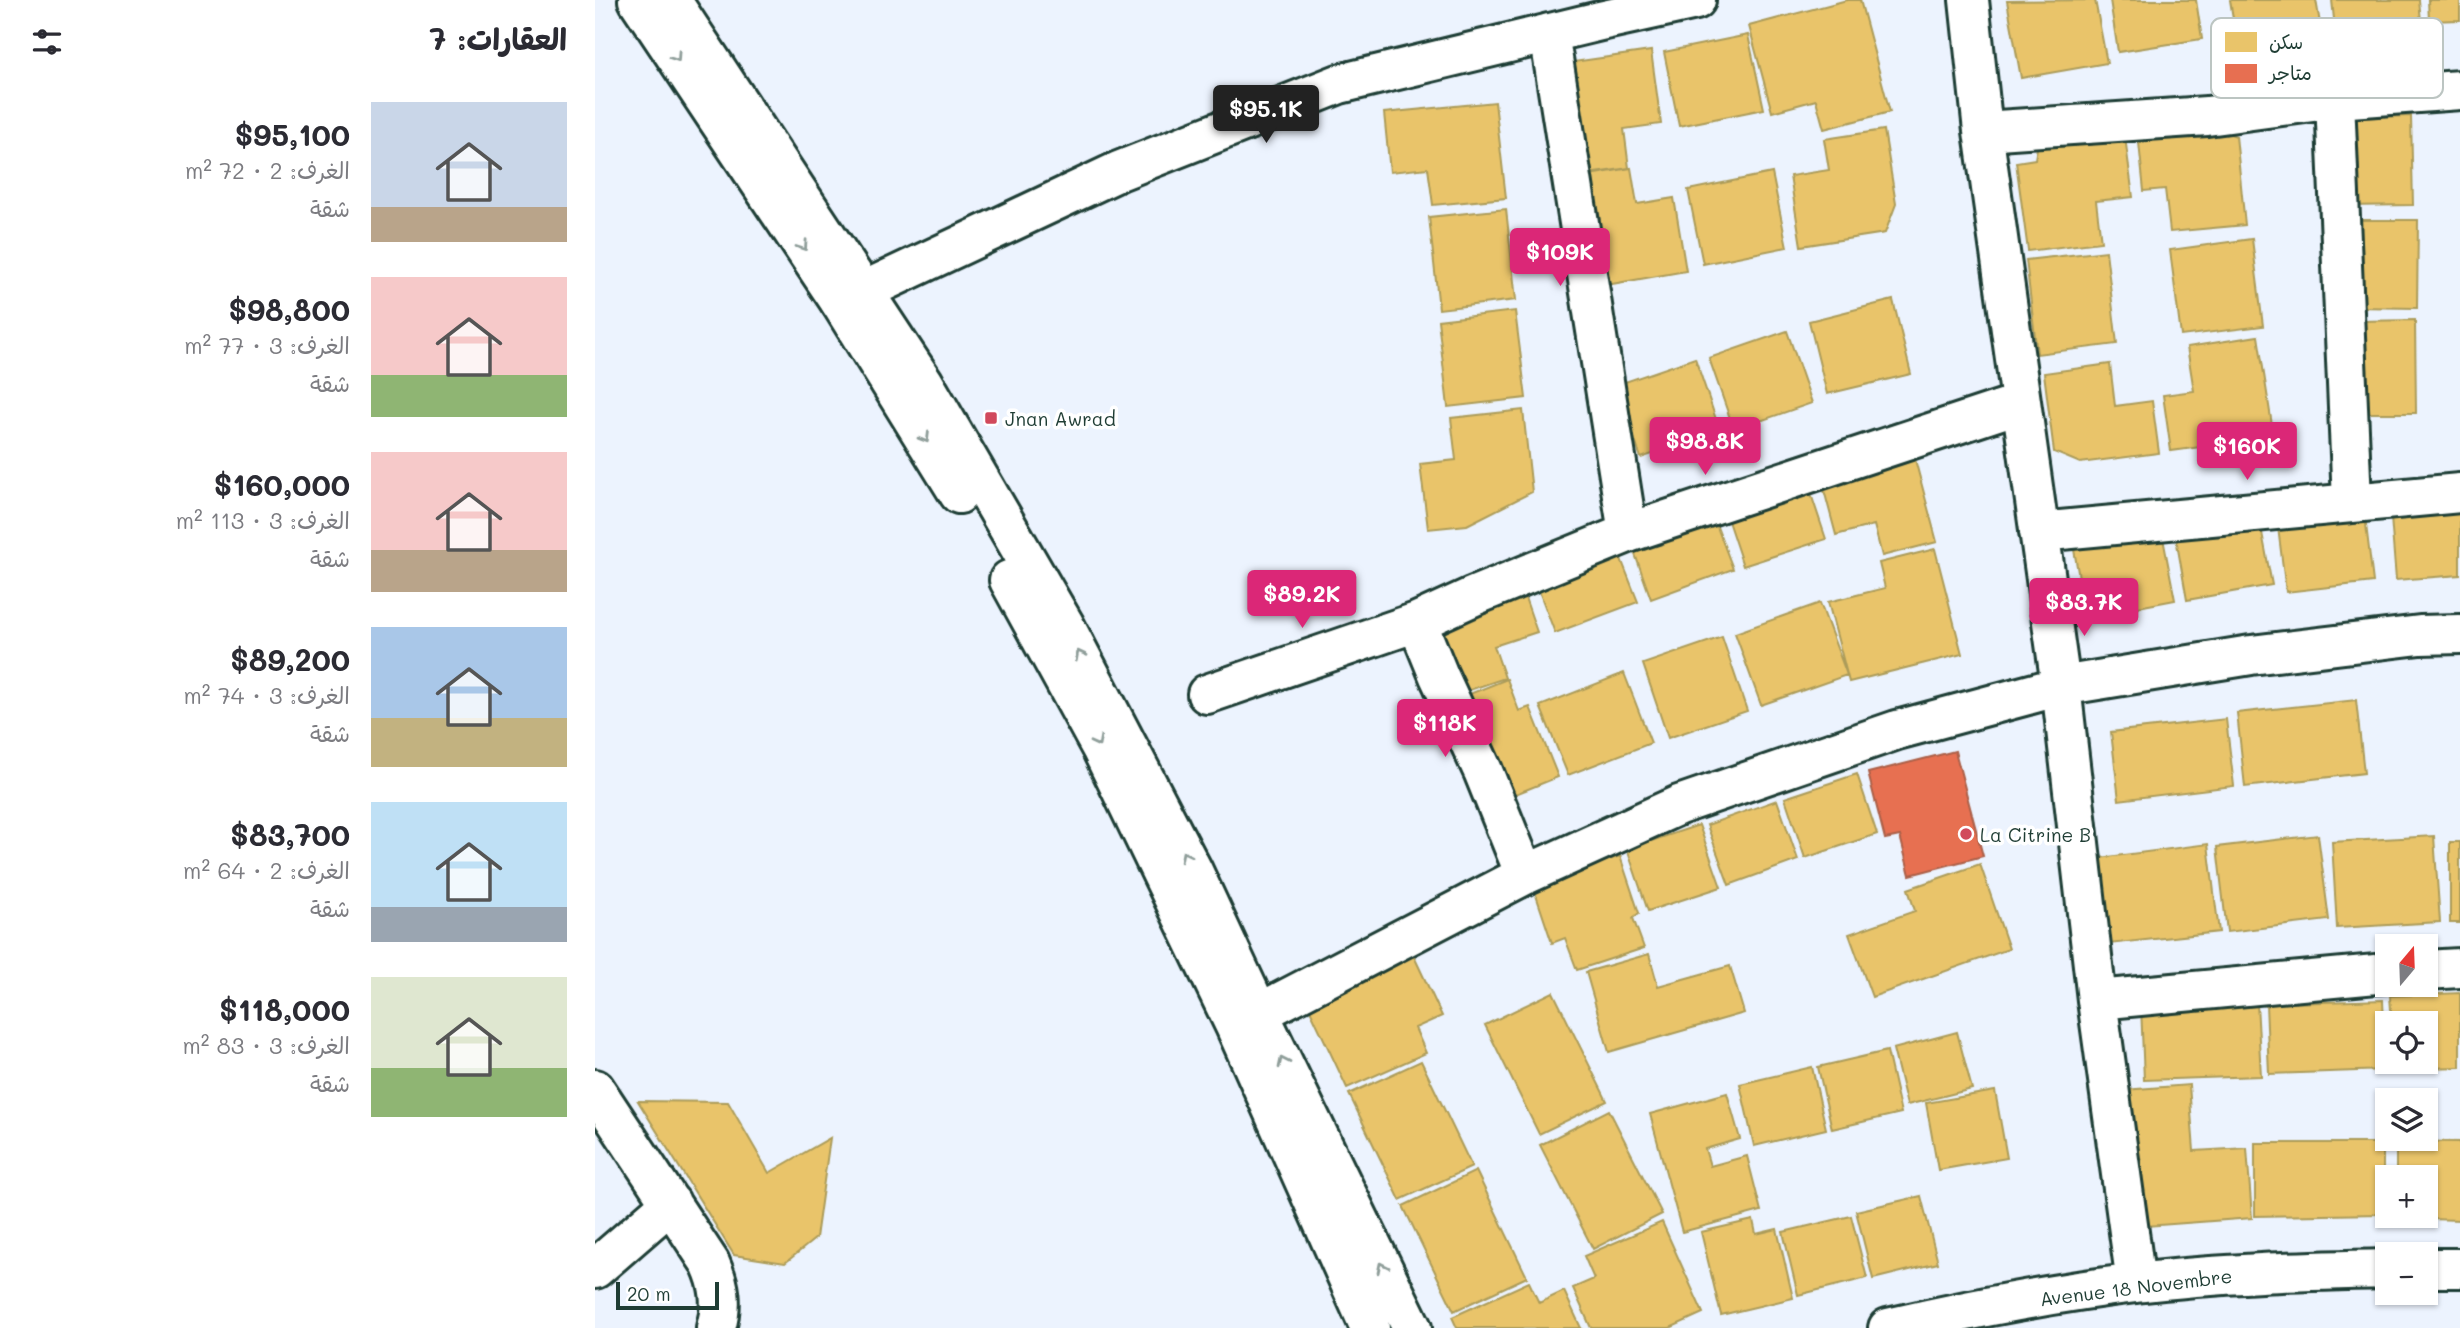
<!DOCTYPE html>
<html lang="ar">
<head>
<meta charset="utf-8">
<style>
	body { margin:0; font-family:Mali,"Playpen Sans Arabic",sans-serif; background:#f7f7f7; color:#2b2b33; direction:rtl; height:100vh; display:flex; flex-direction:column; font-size:26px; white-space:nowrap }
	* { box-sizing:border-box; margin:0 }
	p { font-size:23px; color:#7c7c81 }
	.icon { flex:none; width:38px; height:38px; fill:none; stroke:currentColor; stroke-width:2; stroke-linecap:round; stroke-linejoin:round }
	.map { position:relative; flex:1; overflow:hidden; direction:ltr }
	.panel { display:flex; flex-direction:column; background:#fff; width:595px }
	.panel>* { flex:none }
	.needle { width:46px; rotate:19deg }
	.controls { position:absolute; left:1780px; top:934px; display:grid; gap:14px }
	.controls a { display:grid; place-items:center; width:63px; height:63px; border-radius:0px; background:#fff; box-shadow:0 2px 5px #0004; font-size:35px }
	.scale { position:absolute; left:21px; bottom:18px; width:103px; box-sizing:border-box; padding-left:7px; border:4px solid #1f3d34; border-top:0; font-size:19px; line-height:24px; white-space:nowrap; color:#1f3d34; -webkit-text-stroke:5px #fff; paint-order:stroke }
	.price { position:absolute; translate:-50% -60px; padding:0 16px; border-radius:7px; background:#db2777; color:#fff; font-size:23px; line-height:46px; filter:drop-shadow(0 2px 4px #0008) }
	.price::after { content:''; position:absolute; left:50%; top:42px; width:21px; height:16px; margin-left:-10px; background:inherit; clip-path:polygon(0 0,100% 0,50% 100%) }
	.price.selected { background:#222; color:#fff }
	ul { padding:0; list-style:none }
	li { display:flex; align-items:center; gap:21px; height:175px; padding:0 28px }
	li span { display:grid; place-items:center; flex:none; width:196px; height:140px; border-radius:0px; color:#555 }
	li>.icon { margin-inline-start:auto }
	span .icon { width:84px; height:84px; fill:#fffc; stroke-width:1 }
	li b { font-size:30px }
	h2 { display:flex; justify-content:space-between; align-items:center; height:84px; padding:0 28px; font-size:30px }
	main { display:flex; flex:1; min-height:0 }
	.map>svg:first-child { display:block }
	.homes { fill:#e9c46a; stroke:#ac9c5a; stroke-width:2 }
	.shops { fill:#e76f51; stroke:#ab6048; stroke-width:2 }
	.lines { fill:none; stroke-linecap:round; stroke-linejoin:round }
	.minor-casing { stroke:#1f3d34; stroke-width:44 }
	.major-casing { stroke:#1f3d34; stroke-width:44 }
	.minor { stroke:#fff; stroke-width:38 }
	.major { stroke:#fff; stroke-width:38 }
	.oneway { stroke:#8f9e9a }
	.poi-dot { fill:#d1495b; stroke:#fff; stroke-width:2.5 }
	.labels { text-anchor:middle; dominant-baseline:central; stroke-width:7; stroke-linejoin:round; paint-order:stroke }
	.poi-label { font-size:19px; fill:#1f3d34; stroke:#fff; text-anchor:start }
	.street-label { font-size:19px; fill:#1f3d34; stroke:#fff }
	.key { fill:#fff; stroke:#bcc5c2; stroke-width:2 }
	.key-label { font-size:19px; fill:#1f3d34 }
</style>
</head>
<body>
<main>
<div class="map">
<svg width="1865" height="1328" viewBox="0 0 1865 1328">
	<rect width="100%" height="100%" fill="#ecf3fe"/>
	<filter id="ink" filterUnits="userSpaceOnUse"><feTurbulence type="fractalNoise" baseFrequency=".0143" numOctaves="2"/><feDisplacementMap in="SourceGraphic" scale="14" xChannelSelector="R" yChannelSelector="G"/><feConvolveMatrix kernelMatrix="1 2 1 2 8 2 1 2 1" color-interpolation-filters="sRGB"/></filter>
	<g filter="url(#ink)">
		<path class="homes" d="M1252,0H1265L1295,112L1229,129L1221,100L1177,112L1154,26Z
			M1500,0L1512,63L1426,78L1412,1Z
			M1515,0H1601L1607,39L1523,52Z
			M1635,0H1721L1726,29L1642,43Z
			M1737,0H1824L1826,21L1740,29Z
			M1833,0H1865V20L1834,21Z
			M1153,35L1169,109L1084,126L1069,52Z
			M1056,51L1066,124L1029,129L1034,168L979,176L964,64Z
			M900,102L911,198L838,205L833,168L795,172L789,113Z
			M1816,116L1818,205L1750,206L1748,118Z
			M1613,126L1641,136L1650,225L1575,232L1570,189L1549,191L1543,133Z
			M1289,130L1301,204L1290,233L1206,246L1195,176L1234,170L1229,139Z
			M1530,137L1538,197L1501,201L1506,242L1433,251L1421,162L1440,159L1442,148Z
			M1036,168L1042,204L1079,198L1091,271L1011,285L982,177Z
			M1177,173L1192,247L1108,264L1093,190Z
			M911,209L921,300L844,309L834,217Z
			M1758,220H1823L1822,308L1757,307Z
			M1657,239L1668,326L1586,336L1575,250Z
			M1511,251L1522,344L1442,354L1431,260Z
			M1298,300L1316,374L1232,394L1214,321Z
			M920,311L931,398L853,407L843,320Z
			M1820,320L1821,413H1763L1762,321Z
			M1192,331L1217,403L1139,430L1114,358Z
			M1663,336L1677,425L1656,440L1576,451L1568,395L1599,391L1592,347Z
			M1100,358L1125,431L1046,458L1021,385Z
			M1515,364L1520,406L1557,401L1564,453L1485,463L1459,452L1449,373Z
			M928,410L937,492L872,525L833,529L825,464L861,460L856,418Z
			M1318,452L1342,542L1287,556L1279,525L1241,535L1225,475Z
			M1211,479L1231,539L1148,566L1128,506Z
			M1865,500V575L1801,580L1795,505Z
			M1769,508L1778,582L1691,592L1682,519Z
			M1116,511L1138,569L1056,599L1035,540Z
			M1664,517L1677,585L1592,600L1580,532Z
			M1566,528L1580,600L1491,617L1478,544Z
			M1021,546L1043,602L960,633L939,578Z
			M1340,549L1367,654L1254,682L1233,602L1290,588L1284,563Z
			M926,586L942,632L899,646L910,678L857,696L830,618Z
			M1225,603L1252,675L1166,705L1140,633Z
			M1127,637L1152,711L1073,738L1048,664Z
			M1029,673L1056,743L973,775L945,706Z
			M912,679L924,711L935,707L963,777L903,801L862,699Z
			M1761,700L1769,773L1650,787L1642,713Z
			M1631,719L1639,786L1524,800L1516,732Z
			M1262,774L1282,834L1210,858L1190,798Z
			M1182,800L1203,860L1134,885L1112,825Z
			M1104,825L1126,887L1053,911L1032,849Z
			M1723,835L1734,920L1632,932L1622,847Z
			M1839,836L1845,922L1742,928L1737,842Z
			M1855,842H1865V923H1855Z
			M1613,844L1624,932L1514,944L1504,858Z
			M1025,856L1044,913L1038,918L1049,948L982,970L970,938L957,943L938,886Z
			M1385,864L1414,949L1277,997L1254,934L1320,911L1313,889Z
			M816,950L847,1016L820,1028L831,1053L752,1088L710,999Z
			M1054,954L1063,986L1135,966L1149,1013L1014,1052L991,972Z
			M958,992L1012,1101L944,1134L890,1025Z
			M1865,993V1067L1799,1069L1798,1062H1830V1024H1797L1795,996Z
			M1788,1000L1791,1070L1674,1074L1671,1004Z
			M1662,1003L1666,1076L1549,1080L1546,1006Z
			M1362,1032L1377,1089L1312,1105L1298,1049Z
			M1292,1051L1306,1113L1237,1129L1223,1067Z
			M826,1061L877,1167L805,1200L754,1094Z
			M1217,1067L1231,1129L1159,1146L1145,1084Z
			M1594,1085L1599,1151L1652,1148L1657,1218L1538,1227L1529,1090Z
			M1400,1091L1412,1158L1343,1170L1331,1103Z
			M1132,1093L1145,1139L1110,1149L1115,1166L1152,1156L1166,1211L1087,1232L1055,1114Z
			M43,1101L133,1102L174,1173L235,1138L221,1238L190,1263L139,1255Z
			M1014,1110L1067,1214L998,1249L945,1145Z
			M1801,1141L1865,1142V1220L1800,1218V1216H1830V1178H1801Z
			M1660,1143H1788V1214L1660,1216Z
			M881,1171L932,1277L859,1311L808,1206Z
			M1326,1196L1343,1263L1278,1279L1261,1211Z
			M1256,1216L1272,1278L1203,1295L1188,1232Z
			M1158,1220L1161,1234L1182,1229L1198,1298L1126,1315L1106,1232Z
			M1067,1222L1108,1313L1075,1328H996L978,1288L999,1279L989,1256Z
			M934,1282L944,1303L969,1291L986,1328H862L857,1317Z"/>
		<path class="shops" d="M1360,751L1388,856L1315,875L1305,836L1290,839L1273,773Z"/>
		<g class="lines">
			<defs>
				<path id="minor" d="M1374,0L1388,131L1466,686L1502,1000L1541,1283
					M954,33L1033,533
					M1740,99L1757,502
					M1388,131L1612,116L1740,99L1865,90
					M245,302L524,171L744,84L1005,21L1101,0
					M1444,532L1865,493
					M822,622L844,676L888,771L930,875
					M612,694L822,622L879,596L1033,533L1426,403
					M1830,970L1865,968
					M1502,1000L1792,973
					M664,1013L930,875L1084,805L1302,730L1466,686L1656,655L1825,635L1865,634
					M0,1089L115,1263C125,1285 128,1304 121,1328
					M1830,1268H1865
					M0,1269L76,1203
					M1293,1328C1375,1309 1458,1293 1541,1283C1624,1273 1708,1271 1792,1269"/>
				<path id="major" d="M43,0L245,302L364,494
					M76,0L329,383L469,624L598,871L664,1013L817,1328
					M414,580L506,748L640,1026L775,1328"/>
			</defs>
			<use href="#minor" class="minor-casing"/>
			<use href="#major" class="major-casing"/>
			<use href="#minor" class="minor"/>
			<use href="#major" class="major"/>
		</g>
		<defs><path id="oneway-chevron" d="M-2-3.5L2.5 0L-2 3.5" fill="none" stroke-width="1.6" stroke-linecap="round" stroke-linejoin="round" transform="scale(1.75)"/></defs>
		<g class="oneway">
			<use href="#oneway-chevron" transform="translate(81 57) rotate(56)"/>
			<use href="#oneway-chevron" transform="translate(208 246) rotate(56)"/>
			<use href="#oneway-chevron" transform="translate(330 438) rotate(59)"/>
			<use href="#oneway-chevron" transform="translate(485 655) rotate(-118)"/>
			<use href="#oneway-chevron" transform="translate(502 742) rotate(62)"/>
			<use href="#oneway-chevron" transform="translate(590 856) rotate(-117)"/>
			<use href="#oneway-chevron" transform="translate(688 1062) rotate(-116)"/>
			<use href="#oneway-chevron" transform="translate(787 1267) rotate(-116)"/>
		</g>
	</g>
	<g class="poi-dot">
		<rect x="389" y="411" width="14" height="14" rx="3.5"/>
		<circle cx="1371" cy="834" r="7"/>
	</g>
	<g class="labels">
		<g class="poi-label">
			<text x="410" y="418">Jnan Awrad</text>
			<text x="1385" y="834">La Citrine B</text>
		</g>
		<g class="street-label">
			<text transform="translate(1541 1287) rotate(-7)">Avenue 18 Novembre</text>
		</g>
	</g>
	<rect x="1616" y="18" width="232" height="80" rx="10" class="key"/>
	<rect x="1630" y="32" width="32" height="20" fill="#e9c46a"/>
	<rect x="1630" y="64" width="32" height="19" fill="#e76f51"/>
	<g class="key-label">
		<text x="1674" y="49">سكن</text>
		<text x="1674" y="80">متاجر</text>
	</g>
</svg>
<div class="controls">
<a><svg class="needle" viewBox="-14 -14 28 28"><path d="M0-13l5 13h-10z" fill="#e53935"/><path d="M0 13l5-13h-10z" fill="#7c7c81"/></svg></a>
<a><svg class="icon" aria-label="locate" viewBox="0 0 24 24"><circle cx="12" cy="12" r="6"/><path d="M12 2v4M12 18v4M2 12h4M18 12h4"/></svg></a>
<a><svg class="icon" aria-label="layers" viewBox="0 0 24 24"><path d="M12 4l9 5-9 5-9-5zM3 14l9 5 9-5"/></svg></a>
<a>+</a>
<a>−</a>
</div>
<div class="scale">20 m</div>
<b class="price selected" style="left:671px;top:145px">$95.1K</b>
<b class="price" style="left:965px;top:288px">$109K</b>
<b class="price" style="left:1110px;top:477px">$98.8K</b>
<b class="price" style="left:1652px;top:482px">$160K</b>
<b class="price" style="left:707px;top:630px">$89.2K</b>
<b class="price" style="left:1489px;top:638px">$83.7K</b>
<b class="price" style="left:850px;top:759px">$118K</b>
</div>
<section class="panel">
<h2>العقارات: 7<svg class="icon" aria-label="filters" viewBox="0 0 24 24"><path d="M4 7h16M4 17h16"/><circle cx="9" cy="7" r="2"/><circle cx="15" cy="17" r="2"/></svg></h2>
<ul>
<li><span style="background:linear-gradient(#c9d6e8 75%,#b9a48a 0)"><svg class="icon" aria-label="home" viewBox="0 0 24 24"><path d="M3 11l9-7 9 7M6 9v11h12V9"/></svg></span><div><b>$95,100</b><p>الغرف: 2 · 72 m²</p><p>شقة</p></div></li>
<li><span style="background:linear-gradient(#f6c9c9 70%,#8fb573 0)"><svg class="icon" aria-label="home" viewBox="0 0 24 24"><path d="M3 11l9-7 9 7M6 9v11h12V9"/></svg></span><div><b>$98,800</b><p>الغرف: 3 · 77 m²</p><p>شقة</p></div></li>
<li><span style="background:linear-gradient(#f6c9c9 70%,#b9a48a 0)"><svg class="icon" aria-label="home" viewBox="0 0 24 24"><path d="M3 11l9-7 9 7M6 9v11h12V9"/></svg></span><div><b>$160,000</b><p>الغرف: 3 · 113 m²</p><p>شقة</p></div></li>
<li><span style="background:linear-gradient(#a9c7e8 65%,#c2b280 0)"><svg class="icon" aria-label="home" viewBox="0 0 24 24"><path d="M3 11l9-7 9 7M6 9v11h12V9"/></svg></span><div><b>$89,200</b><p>الغرف: 3 · 74 m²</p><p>شقة</p></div></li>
<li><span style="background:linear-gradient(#bfe0f5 75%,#9aa5b1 0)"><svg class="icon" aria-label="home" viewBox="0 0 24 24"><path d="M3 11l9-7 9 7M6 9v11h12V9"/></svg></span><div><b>$83,700</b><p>الغرف: 2 · 64 m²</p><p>شقة</p></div></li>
<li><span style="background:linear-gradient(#dfe7d0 65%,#8fb573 0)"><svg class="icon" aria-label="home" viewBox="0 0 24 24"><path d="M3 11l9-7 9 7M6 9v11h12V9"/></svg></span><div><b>$118,000</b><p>الغرف: 3 · 83 m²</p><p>شقة</p></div></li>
</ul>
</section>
</main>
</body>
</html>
